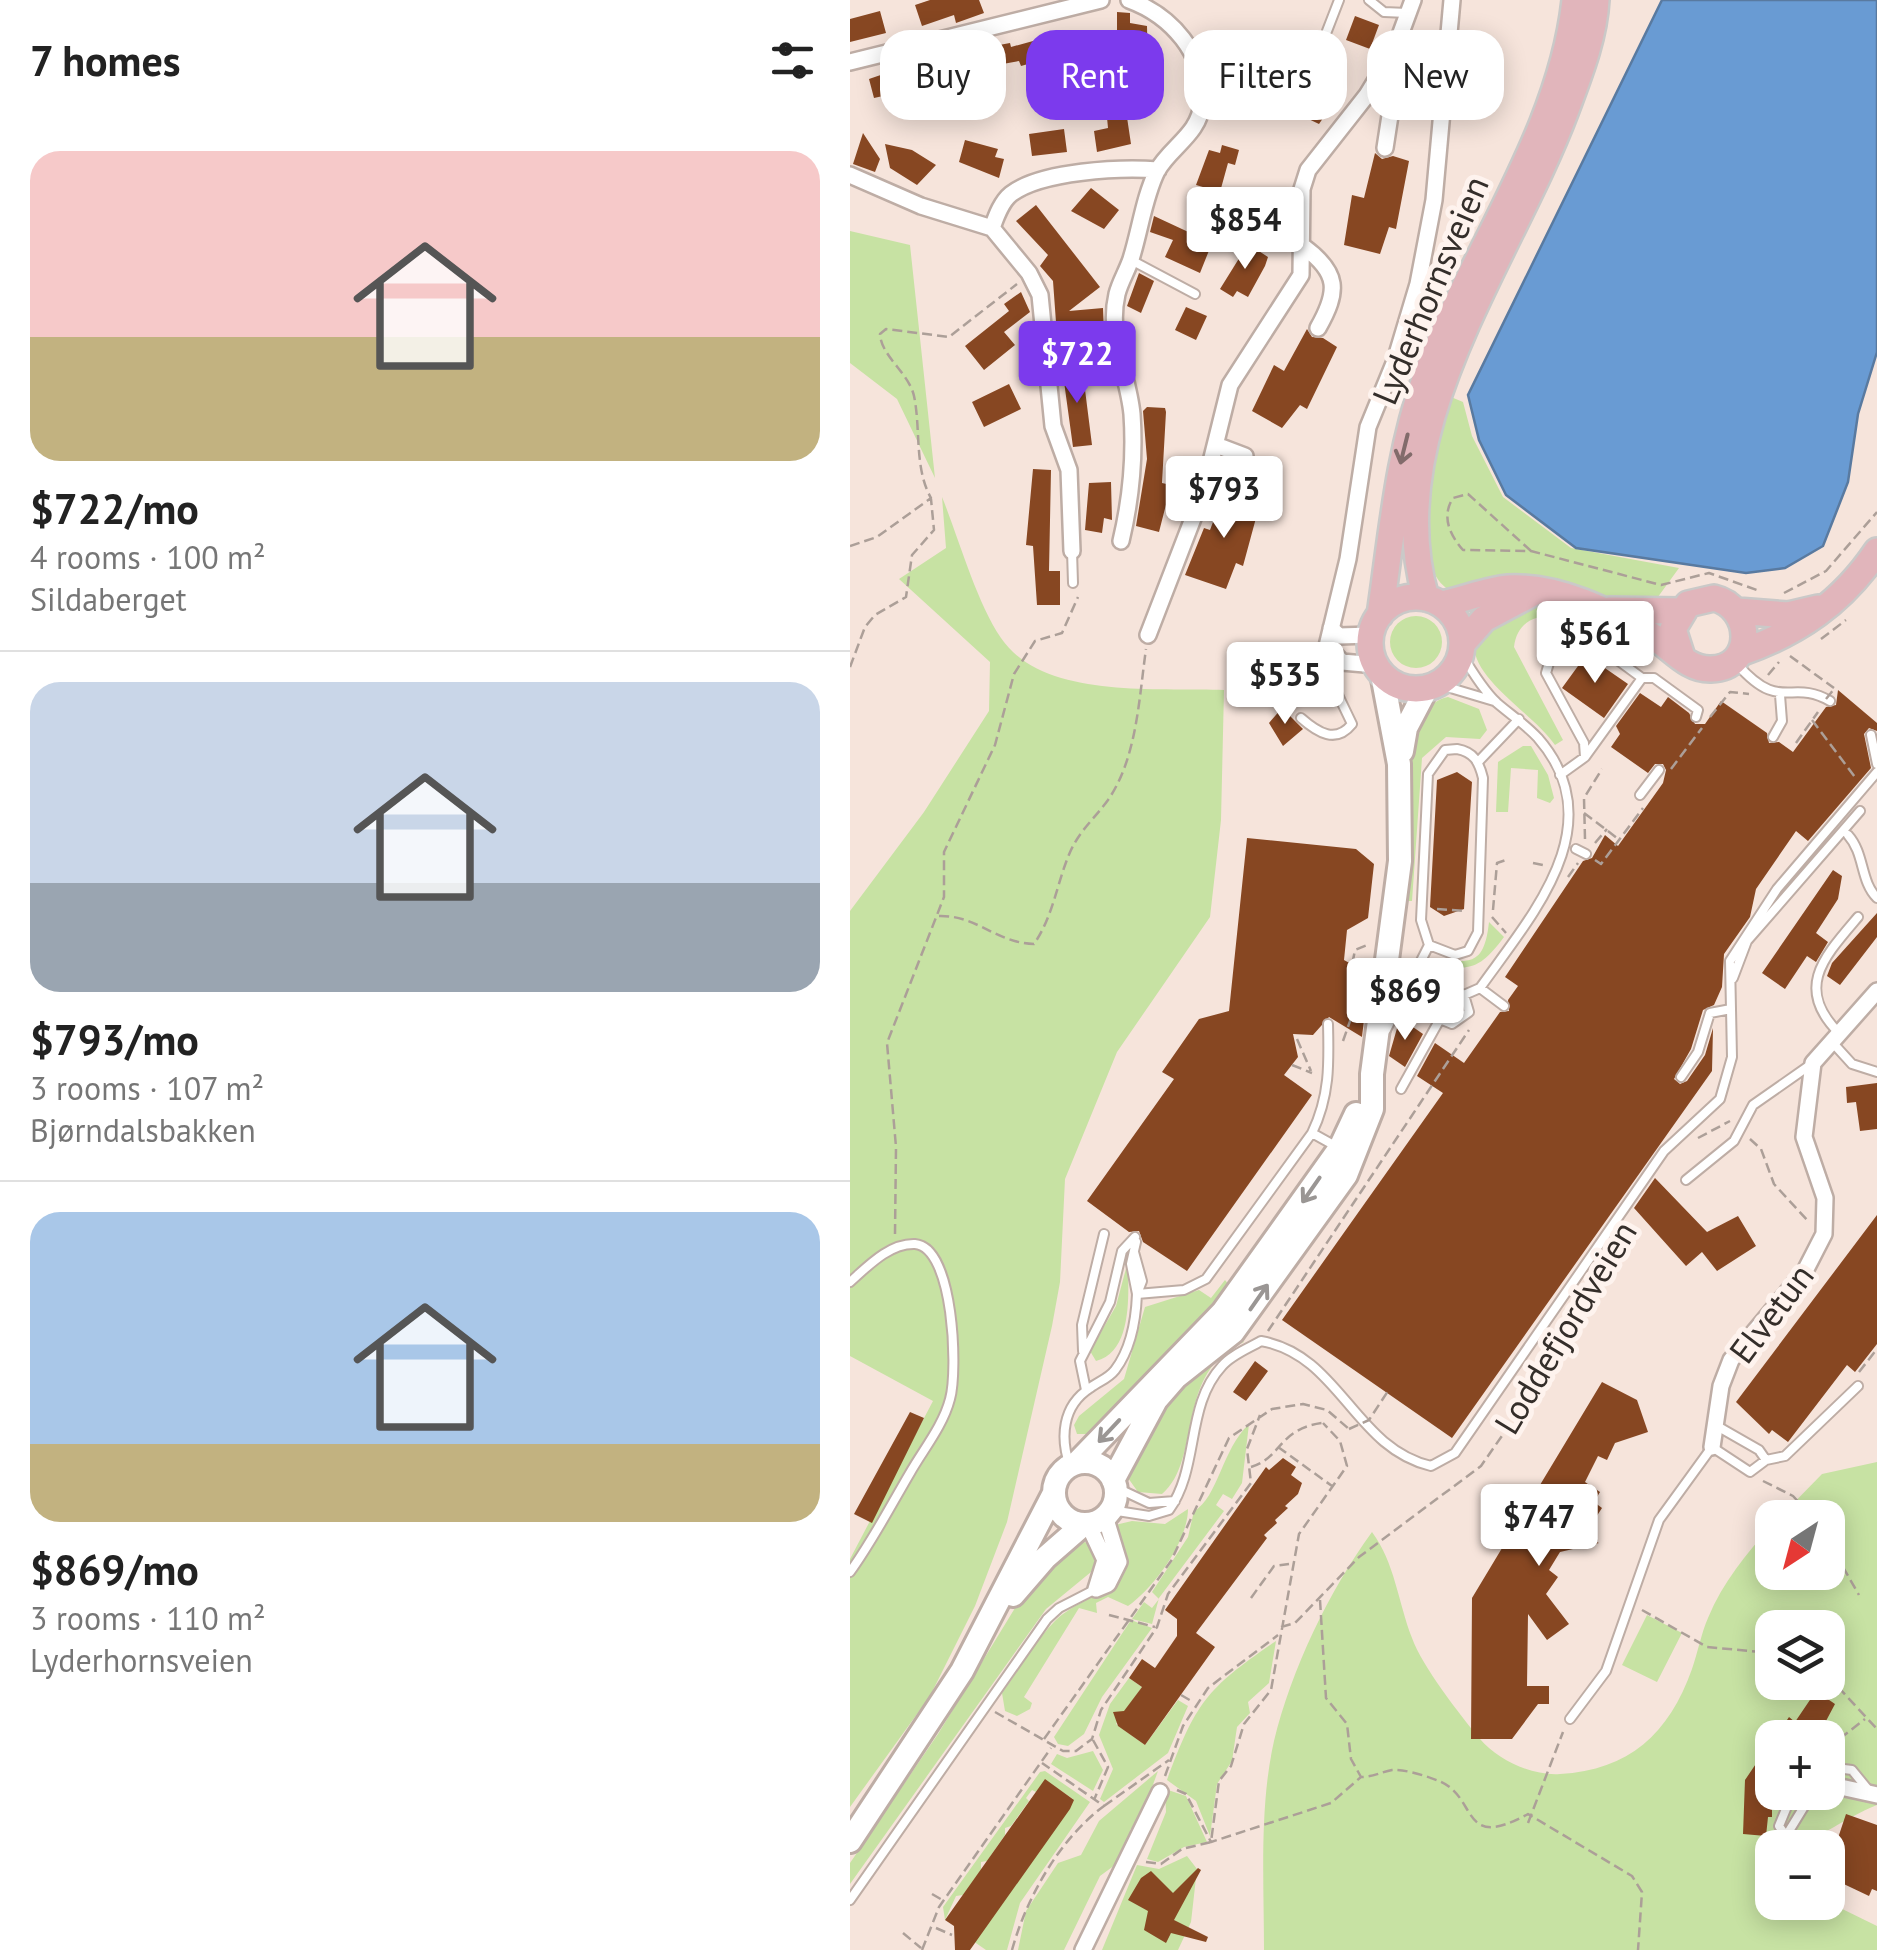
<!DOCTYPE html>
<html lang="en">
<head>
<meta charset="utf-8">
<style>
	body { margin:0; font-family:"PT Sans",sans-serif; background:#f6f6f6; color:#222; height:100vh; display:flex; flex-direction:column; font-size:38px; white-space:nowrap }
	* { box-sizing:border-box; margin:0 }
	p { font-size:32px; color:#767676 }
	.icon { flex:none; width:55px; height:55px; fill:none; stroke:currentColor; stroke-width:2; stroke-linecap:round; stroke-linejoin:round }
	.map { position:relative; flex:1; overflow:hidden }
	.side { display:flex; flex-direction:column; background:#fff; width:850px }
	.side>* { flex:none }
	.guide { position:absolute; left:30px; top:30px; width:845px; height:90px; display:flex; gap:20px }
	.needle { width:65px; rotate:216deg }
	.buttons { position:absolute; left:905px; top:1500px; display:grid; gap:20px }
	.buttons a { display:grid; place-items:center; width:90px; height:90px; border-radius:20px; background:#fff; box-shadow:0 5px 25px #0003; font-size:50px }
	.price { position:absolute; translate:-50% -85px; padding:0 22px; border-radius:10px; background:#fff; color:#222; font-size:32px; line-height:65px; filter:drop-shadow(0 2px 5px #0008) }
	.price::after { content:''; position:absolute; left:50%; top:60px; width:30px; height:22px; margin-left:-15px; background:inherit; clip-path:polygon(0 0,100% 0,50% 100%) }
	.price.current { background:#7c3aed; color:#fff }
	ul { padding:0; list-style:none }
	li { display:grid; align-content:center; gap:20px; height:530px; padding:0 30px }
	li+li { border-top:2px solid #e0e0e0 }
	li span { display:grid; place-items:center; height:310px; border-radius:30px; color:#555 }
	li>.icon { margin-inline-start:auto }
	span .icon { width:180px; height:180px; fill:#fffc; stroke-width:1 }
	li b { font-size:42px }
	h2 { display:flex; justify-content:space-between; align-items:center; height:120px; padding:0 30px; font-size:42px }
	.chip { padding:0 35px; border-radius:30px; background:#fff; box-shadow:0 5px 25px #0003; font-size:35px; line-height:90px }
	.chip.current { background:#7c3aed; color:#fff }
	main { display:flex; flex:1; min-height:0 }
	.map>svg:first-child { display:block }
	.green { fill:#c7e2a3; fill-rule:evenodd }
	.water { fill:#699bd3; stroke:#597aa0; stroke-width:2.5 }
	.building { fill:#874722 }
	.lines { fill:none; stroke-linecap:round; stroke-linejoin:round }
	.lane-casing { stroke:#beada5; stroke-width:12 }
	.street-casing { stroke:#beada5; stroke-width:20 }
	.secondary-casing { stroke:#beada5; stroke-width:28 }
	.primary-casing { stroke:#cac9c8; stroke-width:30 }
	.path { stroke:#ac9f98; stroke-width:2.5; stroke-dasharray:10 5; stroke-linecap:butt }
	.lane { stroke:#fff; stroke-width:8 }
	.street { stroke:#fff; stroke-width:15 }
	.secondary { stroke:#fff; stroke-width:22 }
	.primary { stroke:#e1b5bb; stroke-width:25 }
	.path-bridge { stroke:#ac9f98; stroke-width:2.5; stroke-dasharray:10 5; stroke-linecap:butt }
	.oneway { stroke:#826b6b }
	.oneway2 { stroke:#9a9694 }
	.labels { text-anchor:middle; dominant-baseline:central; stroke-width:10; stroke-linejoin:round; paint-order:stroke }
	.street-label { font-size:35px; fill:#342e2a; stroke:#fef3ee }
</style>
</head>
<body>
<main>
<section class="side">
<h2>7 homes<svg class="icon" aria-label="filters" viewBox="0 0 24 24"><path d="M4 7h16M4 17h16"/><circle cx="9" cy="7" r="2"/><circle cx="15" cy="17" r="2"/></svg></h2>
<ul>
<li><span style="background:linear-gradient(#f6c9c9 60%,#c2b280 0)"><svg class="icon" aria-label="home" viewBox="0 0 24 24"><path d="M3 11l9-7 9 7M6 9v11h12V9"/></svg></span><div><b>$722/mo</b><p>4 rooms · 100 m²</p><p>Sildaberget</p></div></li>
<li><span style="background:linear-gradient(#c9d6e8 65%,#9aa5b1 0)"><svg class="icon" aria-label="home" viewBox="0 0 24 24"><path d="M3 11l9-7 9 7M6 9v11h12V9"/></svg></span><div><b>$793/mo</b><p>3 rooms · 107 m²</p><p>Bjørndalsbakken</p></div></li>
<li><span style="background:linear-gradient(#a9c7e8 75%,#c2b280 0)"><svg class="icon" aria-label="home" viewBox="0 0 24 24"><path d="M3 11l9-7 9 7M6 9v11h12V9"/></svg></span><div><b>$869/mo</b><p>3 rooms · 110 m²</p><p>Lyderhornsveien</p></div></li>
</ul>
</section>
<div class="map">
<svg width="1027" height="1950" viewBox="0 0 1027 1950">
	<rect width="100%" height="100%" fill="#f6e4db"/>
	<path class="green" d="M0,231L60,245L85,478L47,399L0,363Z
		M601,397L613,402L622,436L653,497L721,548L829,568L805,601L775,603L599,590C554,562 587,441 601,397Z
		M92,497C109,539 126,601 151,638C193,700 308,687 374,690L371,820L360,917L267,1052L215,1179L210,1282L202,1326L157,1522L125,1606L80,1696L0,1807V1559L83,1401L0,1356V911L74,812L139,711L140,662L49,579L96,548Z
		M689,605L739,615L781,638C752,627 671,590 664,647L713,740L705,745C684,714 623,680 624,644L654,613Z
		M540 642a26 26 0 1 1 52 0a26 26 0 1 1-52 0Z
		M598,697L629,709L637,730L630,739L596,737L572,758L562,901H555C556,857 544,705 598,697Z
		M673,746H681L698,775L704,798L700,803L687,798L688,770L661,768L658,812H646L648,762Z
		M639,922L654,937C623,979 620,960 580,976L564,1005V1024L553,1016L567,981L579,967C610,952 633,979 639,922Z
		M278,1261C278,1291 284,1351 246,1361L240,1351L266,1306Z
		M375,1280L383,1290L240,1434H227L224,1425L229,1416L274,1379L295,1307L349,1290L361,1298Z
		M386,1333L394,1342C324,1371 353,1460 312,1494L288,1492L278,1478C287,1415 343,1374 386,1333Z
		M399,1424L392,1483L382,1499L373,1494L366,1505L374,1511L309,1598L302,1624L282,1619L294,1602L302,1608L309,1599L302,1592L338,1537L344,1511C368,1498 372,1449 399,1424Z
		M1027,1462V1805C989,1820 962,1847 922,1848V1902H978L1027,1926V1950H414C414,1883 409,1807 424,1741C441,1670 479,1591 522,1532C545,1563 548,1602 562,1638C572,1666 610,1715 630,1739C648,1760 682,1776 710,1774C779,1770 819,1734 842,1669C848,1652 851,1634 858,1618C873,1582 896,1554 922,1525V1572H978V1518L930,1517L972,1474ZM922,1628H978V1682H922ZM922,1738H978V1792H922Z
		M338,1509C338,1541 304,1588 278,1606L258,1597L246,1603L247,1613L229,1608L174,1697L182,1703L180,1709L167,1716L155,1711L152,1693C169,1670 185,1642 204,1622C239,1586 300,1597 265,1525L282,1521L315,1524Z
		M230,1541L238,1543L245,1562L241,1572L196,1609L0,1884V1863L88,1734L165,1608Z
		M797,1615L832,1633L807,1682L772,1665Z
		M281,1620L302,1628L252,1697L234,1734L218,1746L208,1744L204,1737Z
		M426,1641L419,1683L398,1702L400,1713L387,1727L382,1761L367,1784L360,1836L346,1801L317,1780C346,1702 357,1688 426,1641Z
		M279,1678L292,1687L266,1724L295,1745L328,1700L338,1706L318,1753L254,1802L250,1799L263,1769L249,1735L260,1704Z
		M243,1751L253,1770L243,1791L201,1764L207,1754L217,1758Z
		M195,1771L240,1802L170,1903L157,1950H136L123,1941L223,1799L195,1780L186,1792L182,1790L176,1798L179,1801L161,1826L155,1828V1835L137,1861L131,1862V1870L113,1895L106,1896L95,1920L93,1907L190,1772Z
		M308,1771L290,1820L280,1830L284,1836L269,1862L250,1876L214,1950H168L176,1911L208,1863L231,1855L249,1821Z
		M315,1789L336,1796L357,1842L334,1847L308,1862L297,1859L316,1812Z
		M337,1856L347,1869L341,1922L328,1950H252L287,1865L309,1869Z"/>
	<path class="water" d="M812,0H1027V352L1008,414L998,482L973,546L935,568L896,573L726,548L656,495L629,440L618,395Z"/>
	<path class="building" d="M80,0H129L134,13L106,23L104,15L72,26L65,5Z
		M30,11L36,33L0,42V19Z
		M267,12L280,13V23L297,26L298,76L265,79L264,64H239V42H267Z
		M505,16L529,25L520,49L496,40Z
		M201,36L206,56L171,66L169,61L136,67L133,48L160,43L161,47Z
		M475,57L490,68L484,81L493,89L469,124L448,114Z
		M132,65L137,90L99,97L95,73Z
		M54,67L60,90L24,98L19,79Z
		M379,76H399V117L362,111L363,92H379Z
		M275,104L281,144L247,152L244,131L258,128L256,107Z
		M214,129L217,152L182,156L179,134Z
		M13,133L30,159L25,172L3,164Z
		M115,140L148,149L145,157L154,159L149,178L109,162Z
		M35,144L62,150L86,165L67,185L40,168Z
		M372,145L389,150L385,165L378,163L370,192L346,185L359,150L370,153Z
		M525,153L532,159L543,156L559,161L546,229L539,227L530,254L494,245L502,195L514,198Z
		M241,188L269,210L254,229L221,211Z
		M186,205L250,287L219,311L253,308L254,333L207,336L203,281L190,266L198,255L166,221Z
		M304,216L362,243L350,273L315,257L323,240L300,232Z
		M398,244L418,257L415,266L398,297L387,291L383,297L370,289Z
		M289,273L304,281L291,313L277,306Z
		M171,292L180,312L154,332L165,345L134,370L115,346L159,311L154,304Z
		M336,307L357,316L346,340L325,330Z
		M457,329L462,337L473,338L487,347L457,409L450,405L432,428L402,411L424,365L434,371Z
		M232,366L242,445L223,447L212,367Z
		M159,384L171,409L134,427L122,402Z
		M297,407L315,408L316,412L312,483L321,485L309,532L286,526L297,459L293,411Z
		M183,469L201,470L199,571H210V605H187L183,546L176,545Z
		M261,482L262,520L254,518L252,533L235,530L239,483Z
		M377,485L387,495H406L401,507L406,518L393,566L386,563L376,589L335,575L354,528L360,530Z
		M736,655L778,684L754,718L712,688Z
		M988,690L1027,723V731L1019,728L1014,734L1021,768L958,841L946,831L906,889L900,917L874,954L872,987L864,1005L853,1010L841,1049L824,1079L830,1084L837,1081L855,1055L863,1028L862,1071L602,1438L432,1320L593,1093L567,1076L585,1043L614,1063L650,1012L659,1011L658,1000L668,986L655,977L733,861L742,858L755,835L768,846L813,783L816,770L813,764H805L798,773L761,747L770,734L766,726L790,693L811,707L818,697L839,713L845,724H855L871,701L917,733L919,743L929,742L943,752L976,707L986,705Z
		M432,708L453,729L433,746L419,723Z
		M607,772L622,782L614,909L594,916L580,907L587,780Z
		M397,838L506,849L524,864L518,918L497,930L494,960L510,969L508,988L517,994L512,1037L479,1017L463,1035L443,1034L448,1057L434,1075L462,1095L337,1271L293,1242L289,1231L279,1232L237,1201L324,1079L312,1072L349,1019L379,1011Z
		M983,870L992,876L988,899L966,933L978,942L966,962L957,956L935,989L912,973Z
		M1027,913V937L990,985L977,976L982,963Z
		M550,1018L573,1034L555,1067L539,1056Z
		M1027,1083V1129L1010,1131L1006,1102L997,1103L996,1087Z
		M805,1178L857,1232L888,1216L906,1246L867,1271L852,1252L836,1266L784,1208Z
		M1027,1215V1344L1005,1372L997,1365L938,1442L922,1430L919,1434L886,1402Z
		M405,1361L418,1371L396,1401L383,1392Z
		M752,1382L787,1400L798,1432L765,1443L757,1460L748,1456L735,1482L750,1492L744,1502L752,1508L733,1537L749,1543L710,1552L699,1570L708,1577L696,1594L719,1624L697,1640L678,1614L677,1686H699V1704H688L662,1739H621L622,1598Z
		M60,1412L74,1418L22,1523L4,1514Z
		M433,1458L446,1467L441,1475L452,1483L448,1494L435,1506L438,1508L425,1520L427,1523L414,1535L417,1538L346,1633L365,1647L295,1745L268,1726L263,1712L274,1711L292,1687L279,1678L292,1659L305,1668L327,1636V1619L315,1610L416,1467L419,1470Z
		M966,1691L985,1704L967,1738H925L939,1717L945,1722Z
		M922,1740V1817H918L916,1836L893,1834L895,1780Z
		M195,1779L224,1800L220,1809L120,1950H105L104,1926L95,1920Z
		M996,1814L1027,1825V1891L1022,1889L1019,1896L981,1878L986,1869L978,1865V1847L984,1850Z
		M348,1868L351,1870L324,1920L358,1937L356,1942L321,1933L316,1943L294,1930L298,1911L278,1900L291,1878L301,1871L323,1893Z"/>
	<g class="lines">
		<defs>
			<path id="lane" d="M519,0L534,12L557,13
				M477,31L489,0
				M281,260L345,294
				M222,551L223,583
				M719,643L758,653L792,678L735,757L734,743L696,673L701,656Z
				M611,653C621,670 633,690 647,703C661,715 675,724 688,738C764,825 681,916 630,988L614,995
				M887,664C931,714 940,678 980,701
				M792,678H804L848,710L846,717
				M587,684L644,701
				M451,718C468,733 486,744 502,724L477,672L482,656
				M1021,735L1027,764
				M923,737L932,721L930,695
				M607,749C624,752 629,762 633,778L628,932L618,951L605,955L579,945L571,920L578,774L595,750Z
				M628,762L669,719
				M710,775L735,757
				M790,795L809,770
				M998,835C1015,854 1010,881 1027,898
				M726,849L736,854
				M883,978L897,941L1010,811
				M630,988L654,1006
				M536,1030L579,945
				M989,1033C944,988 974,957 1008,917
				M982,1042L1002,1064L1027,1072
				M831,1077L848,1052L860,1013L881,1009
				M551,1089L590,1019L585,1007L590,995L602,990L614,995L619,1012L602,1024L590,1019
				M462,1133L489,1148
				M836,1180L884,1141L903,1105L963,1063
				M286,1242L281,1264L287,1294
				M284,1252L292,1281L287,1294
				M0,1282C17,1267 39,1243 65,1244C104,1247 108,1371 100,1399C93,1426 73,1450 60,1473C40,1507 23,1540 0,1572
				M233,1351L232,1325L254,1234
				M236,1390L230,1361L260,1302L272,1251L285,1237
				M867,1426L909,1450L916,1460
				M220,1466C210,1438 212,1406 240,1388C249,1381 258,1379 265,1370C281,1349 286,1319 287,1294L334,1290L356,1279L462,1133C480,1096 479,1063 478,1024
				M265,1487L299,1503L325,1501
				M261,1510L299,1516L319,1510C350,1467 335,1406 372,1366C381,1355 399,1348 411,1341C490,1355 504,1448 581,1466L605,1453L814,1151L870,1099L882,1057L880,961L927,889L1027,772
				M720,1719L756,1671L809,1520L862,1447L900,1472L916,1460L935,1456L1008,1386
				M978,1774L986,1768L1002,1770L1020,1792
				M943,1792L929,1826L936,1836L963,1792
				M0,1900L197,1619L209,1608L246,1589"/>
			<path id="street" d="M0,62L251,0
				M535,148L543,96L555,61L545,49
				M0,175L71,206L142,228L179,273L190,295L203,426L219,470L222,551
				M142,228C146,217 151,202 161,194C191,171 271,167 308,170
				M454,247C489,273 489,291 468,328
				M366,445L395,456L390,484
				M271,541C281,499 285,457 282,414C278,373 257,337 267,294C270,282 277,271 281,259C290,231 294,197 307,171C320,147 350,134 352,103C357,54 320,15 279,0
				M481,628L489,636L521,635
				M298,635L354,490L380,385L451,275L452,189L458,170L517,95L545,49L563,0
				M526,665L492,662L477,646L498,559L518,427L545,361L568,284L584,200L602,0
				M862,1447L871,1386L881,1360L955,1271L974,1234L975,1198L954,1137L963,1063L1027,991
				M238,1524L255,1560L246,1589
				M246,1589L258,1584L269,1562L255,1516
				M986,1786L1027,1795
				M233,1950L310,1792"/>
			<path id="secondary" d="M552,751L556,728L577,688
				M204 1493a31 31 0 1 1 62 0a31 31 0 1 1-62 0Z
				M227,1463L373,1312L490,1148L506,1114
				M263,1480L306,1400L326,1377L383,1332L496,1175L522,1109V1074L550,861L549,764L532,674
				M163,1595L195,1558L234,1524
				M0,1841L112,1671L203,1495"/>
			<path id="primary" d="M520 643a46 46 0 1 1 92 0a46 46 0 1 1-92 0Z
				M576,598C527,431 660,260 716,110C729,75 744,38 746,0
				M591,604C613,600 636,590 658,588C708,585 760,612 802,636C821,647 837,670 861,669C906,668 903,607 864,598L838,604L823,629L832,657
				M760,610L831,611
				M887,611L938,615L968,608
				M530,615C542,533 548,454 576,376C621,252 711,133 725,0
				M612,644L634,619L683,593
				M890,653C948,633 992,603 1027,551"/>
		</defs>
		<use href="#lane" class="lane-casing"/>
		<use href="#street" class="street-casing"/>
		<use href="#secondary" class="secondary-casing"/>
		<use href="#primary" class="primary-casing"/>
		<path class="path" d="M0,546L27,537L81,498C64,468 71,429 64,396C59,373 31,356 30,334L36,329L99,337L167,284
			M681,551L618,494L603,498C591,517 600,535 613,550L681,551L811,585L859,573L907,590
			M934,593L976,571L1027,512
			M971,639L996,620
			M940,656L984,688
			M0,667L15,627L25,615L56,597L62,555L84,530L81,499
			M918,675L929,662
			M860,717L880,692L899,694
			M962,720L1005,777
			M946,743L968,712
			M821,769L852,728
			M734,813L767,838
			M735,839L734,798L752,769
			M745,843L757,829
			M745,860L751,864L793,808
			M683,863L693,865
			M718,877L728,863
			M587,909L614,911
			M643,910L647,863L656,860
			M89,916C127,915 146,943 184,944C204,915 207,881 221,850C231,829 245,818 258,800C287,758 289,698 296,649
			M642,917L656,933
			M515,963L502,965L505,950L517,945
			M447,1039L461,1071
			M493,1041L512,987
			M442,1065L462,1073
			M848,1138L880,1121
			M900,1139L911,1149L924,1184L958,1221
			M45,1234L46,1147L37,1043L94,897V852L145,745L164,674L185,641L212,633L228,597
			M742,1280L763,1250
			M418,1331L619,1030
			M1009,1372L1027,1349
			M428,1447L482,1486
			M401,1467C432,1458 428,1429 472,1423
			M913,1481L943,1496L963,1518
			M978,1541L1009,1595
			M401,1598L424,1566L439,1564
			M470,1600L476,1698L497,1724L501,1759L511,1777C523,1777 531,1772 542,1770C555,1769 576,1776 589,1781C629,1797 609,1852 678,1814L782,1876L792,1892L788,1950
			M792,1610L857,1647L922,1653
			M259,1615L305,1627
			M431,1627L445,1623L509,1557L631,1466L697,1371L723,1307
			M978,1676L1027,1729
			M331,1695L343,1702
			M145,1712L213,1751H226L242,1739L251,1710L307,1627L318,1594L401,1483L397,1449L410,1415
			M194,1739L321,1561L379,1438L422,1409L453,1404L477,1410L499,1429
			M243,1740L258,1767L244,1800
			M978,1748L1015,1719
			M315,1776L333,1726L358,1688L428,1635
			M327,1790L336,1794L361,1842L481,1803L511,1777
			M254,1806L319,1760
			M678,1823L713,1732
			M296,1862L311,1864L332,1849L361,1842L369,1781L381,1766L394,1724L421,1690L449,1534L497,1466L490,1441L473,1423
			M82,1894L94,1901
			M86,1928L102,1935
			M53,1933L71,1948
			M72,1950L89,1907L201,1748
			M162,1950C176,1899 209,1839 254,1806L192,1763"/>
		<use href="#lane" class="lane"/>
		<use href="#street" class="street"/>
		<use href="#secondary" class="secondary"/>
		<use href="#primary" class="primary"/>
		<path class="path-bridge" d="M976,699L984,689
			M499,1429L519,1420L538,1391"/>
	</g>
	<defs><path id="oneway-shaft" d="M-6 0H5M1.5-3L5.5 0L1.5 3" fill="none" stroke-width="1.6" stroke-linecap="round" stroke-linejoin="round" transform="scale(2.5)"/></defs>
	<use class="oneway" href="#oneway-shaft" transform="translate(554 449) rotate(104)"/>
	<g class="oneway2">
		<use href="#oneway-shaft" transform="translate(461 1190) rotate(125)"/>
		<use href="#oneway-shaft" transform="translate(409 1297) rotate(-55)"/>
		<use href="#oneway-shaft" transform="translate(259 1431) rotate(133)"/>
	</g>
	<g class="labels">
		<g class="street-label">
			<text transform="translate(580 290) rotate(-67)">Lyderhornsveien</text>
			<text transform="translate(921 1313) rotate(-53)">Elvetun</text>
			<text transform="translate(715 1327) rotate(-59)">Loddefjordveien</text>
		</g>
	</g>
</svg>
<div class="buttons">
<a><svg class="needle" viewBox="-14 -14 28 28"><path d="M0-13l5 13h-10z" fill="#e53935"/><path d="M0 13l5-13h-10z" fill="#767676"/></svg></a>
<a><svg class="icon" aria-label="layers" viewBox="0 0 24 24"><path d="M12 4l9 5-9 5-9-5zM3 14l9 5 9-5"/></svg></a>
<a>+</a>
<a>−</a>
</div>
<b class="price" style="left:395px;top:272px">$854</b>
<b class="price current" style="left:227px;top:406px">$722</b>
<b class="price" style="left:374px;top:541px">$793</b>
<b class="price" style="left:745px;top:686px">$561</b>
<b class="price" style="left:435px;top:727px">$535</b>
<b class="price" style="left:555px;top:1043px">$869</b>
<b class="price" style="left:689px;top:1569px">$747</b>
<div class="guide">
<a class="chip">Buy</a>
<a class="chip current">Rent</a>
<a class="chip">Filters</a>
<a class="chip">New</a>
</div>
</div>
</main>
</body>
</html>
